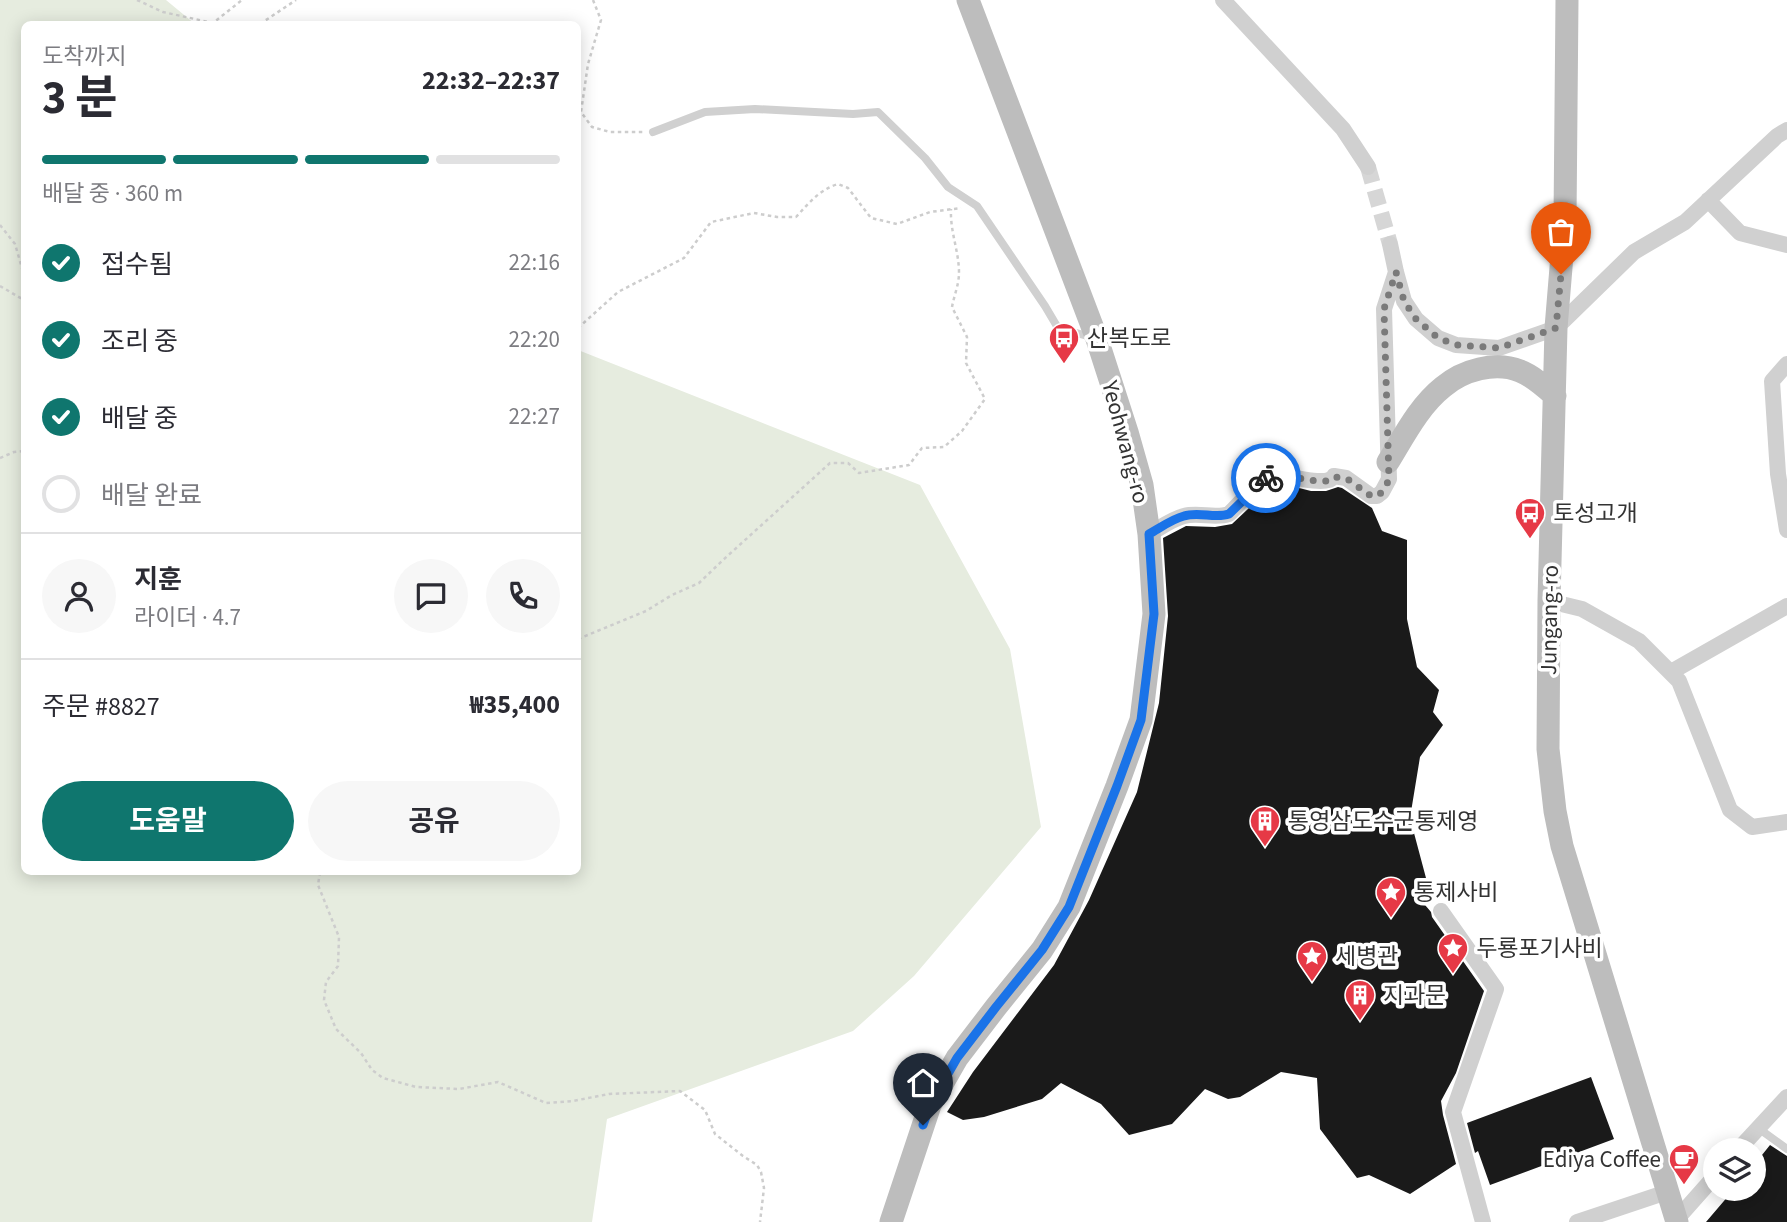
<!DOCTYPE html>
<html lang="ko">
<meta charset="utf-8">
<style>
:root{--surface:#fff;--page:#f7f7f7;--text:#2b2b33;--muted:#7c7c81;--line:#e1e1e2;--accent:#0f766e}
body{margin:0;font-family:"Source Sans 3","Noto Sans KR",sans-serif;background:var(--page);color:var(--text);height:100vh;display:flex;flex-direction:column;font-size:26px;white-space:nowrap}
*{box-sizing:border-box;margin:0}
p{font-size:23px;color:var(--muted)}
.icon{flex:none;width:38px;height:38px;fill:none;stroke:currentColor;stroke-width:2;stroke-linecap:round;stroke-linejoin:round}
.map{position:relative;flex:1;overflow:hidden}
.side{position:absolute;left:21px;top:21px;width:560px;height:854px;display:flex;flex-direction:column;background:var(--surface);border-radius:10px;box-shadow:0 4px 18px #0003}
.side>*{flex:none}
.buttons{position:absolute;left:1703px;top:1138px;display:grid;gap:14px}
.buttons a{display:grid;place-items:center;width:63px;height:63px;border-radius:50%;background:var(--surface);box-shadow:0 4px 18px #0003;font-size:35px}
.pin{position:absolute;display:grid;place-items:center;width:60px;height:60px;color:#fff;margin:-72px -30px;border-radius:50% 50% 50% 0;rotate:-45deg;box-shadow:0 0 7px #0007}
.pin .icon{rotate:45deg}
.courier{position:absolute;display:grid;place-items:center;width:70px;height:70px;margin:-35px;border:5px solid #1a73e8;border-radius:50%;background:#fff;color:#222;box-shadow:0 2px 9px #0007}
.summary em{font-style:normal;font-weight:700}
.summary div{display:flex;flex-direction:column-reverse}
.summary{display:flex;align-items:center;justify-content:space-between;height:119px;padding:0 21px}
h1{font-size:46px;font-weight:700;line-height:52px}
.bar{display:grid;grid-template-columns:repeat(4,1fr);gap:10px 7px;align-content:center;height:84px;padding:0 21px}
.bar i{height:9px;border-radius:5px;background:var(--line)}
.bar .on{background:var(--accent)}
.bar p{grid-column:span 4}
.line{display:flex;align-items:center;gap:18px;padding:0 21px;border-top:2px solid var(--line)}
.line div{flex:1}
.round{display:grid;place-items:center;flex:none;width:74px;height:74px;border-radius:37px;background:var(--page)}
ol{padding:0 21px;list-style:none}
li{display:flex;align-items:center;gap:21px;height:77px}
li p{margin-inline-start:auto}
li .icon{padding:7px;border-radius:50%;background:var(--accent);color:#fff;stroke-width:4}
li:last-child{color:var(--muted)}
li i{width:38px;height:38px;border:4px solid var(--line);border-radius:50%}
.cta{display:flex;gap:14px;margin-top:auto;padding:14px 21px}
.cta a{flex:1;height:80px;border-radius:42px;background:var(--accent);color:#fff;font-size:28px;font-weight:700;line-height:80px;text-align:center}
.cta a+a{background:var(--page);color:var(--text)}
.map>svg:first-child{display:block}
</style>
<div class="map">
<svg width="1787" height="1222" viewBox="0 0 1787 1222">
<rect width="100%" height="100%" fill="#fff"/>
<path fill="#e6ecdf" d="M0,0H166L195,24H24V872H578V350L920,485L1010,649L1041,827L914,976L853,1031L607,1119L592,1222H0Z"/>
<path fill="#1a1a1a" d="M1279,483L1311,491H1326L1338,487L1342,488L1372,508L1382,531L1407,540V619L1417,667L1439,690L1433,712L1443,725L1420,757L1410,818L1426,878L1414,892L1431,912L1432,917L1484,991L1456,1073L1441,1101L1443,1115L1456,1164L1410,1194L1369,1175L1357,1178L1320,1129L1317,1078L1281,1072L1240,1097L1228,1099L1205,1089L1172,1124L1129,1135L1101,1104L1061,1083L1042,1099L984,1117L963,1120L947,1112L973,1072L1054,965L1089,900L1137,792L1159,703L1168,616L1163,538L1186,526L1215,527L1232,524L1266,492Z
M1591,1077L1614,1139L1490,1185L1478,1151L1475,1153L1467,1123Z
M1770,1145L1787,1156V1222H1706L1735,1188H1754V1165Z"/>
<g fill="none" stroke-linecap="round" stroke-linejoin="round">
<path stroke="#d6d6d6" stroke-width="16" stroke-dasharray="16 8" stroke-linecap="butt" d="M1368,167L1390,244"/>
<path stroke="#cdcdcd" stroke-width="2.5" stroke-dasharray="3.5 3.5" stroke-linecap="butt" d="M137,0L163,12L213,23L242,0
M593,0L601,20L588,64L581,112L592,127L610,132H643
M260,24L296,0
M0,225L15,244L24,275
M0,286L24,300
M578,328L618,292L684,258L711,222L754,213L777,217H796C809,203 819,190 838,184L848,188L871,218L897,224L930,212L961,208
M0,458L14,452L24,451
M578,639L646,611L672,595L699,583L723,560L830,463H848L859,473L909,465L922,448L944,447L962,431L985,399L966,363L967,337L952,307C954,296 959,284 959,273C959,251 950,232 951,209
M320,872L318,885L339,937L338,966L326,982L324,1000L336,1029L361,1053L372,1070L383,1078L416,1087L459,1089L498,1082L546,1103L573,1101L609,1094L680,1091L705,1110L715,1134L743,1156L757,1165L761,1172L764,1188L760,1222"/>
<path stroke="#d0d0d0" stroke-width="8" d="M653,132L705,112L755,109L853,114L878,112L925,158L948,187L977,206L1045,306L1058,328L1091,337
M1758,1128L1787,1149"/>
<path stroke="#d0d0d0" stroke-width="16" d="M1223,0L1343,129L1368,167
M1708,200L1740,233L1787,245
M1390,244L1396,272L1404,301L1416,319L1438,338L1456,345L1499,348L1556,328L1634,252L1685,222L1777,136L1787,130
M1787,364L1772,381L1778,474L1787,530
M1149,534C1160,528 1172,519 1184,516C1199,512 1215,519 1229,514C1243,501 1261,476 1280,472C1287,478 1320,483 1329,480C1331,479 1333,478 1334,476L1346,478L1371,496H1377L1382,492L1389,479L1384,309L1396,272
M1549,601L1582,609L1639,641L1679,681L1730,810L1752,827L1787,822
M1671,672L1787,606
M1441,911L1496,989L1453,1112L1483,1222
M1738,1150L1787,1097
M1676,1220L1715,1176
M1577,1222L1667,1192"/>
<path stroke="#bdbdbd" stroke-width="23" d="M1567,0L1565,219L1556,328L1549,601L1548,749L1555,811L1562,846L1677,1222
M1388,462C1404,436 1419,406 1443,387C1463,370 1495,361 1520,371C1533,376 1545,387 1555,396
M891,1222L930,1105L957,1058L996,1007L1042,950L1069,907L1117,786L1141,720L1154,614L1149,534L1142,485L1127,432L1097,339L968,0"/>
</g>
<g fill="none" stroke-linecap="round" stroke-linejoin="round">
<path stroke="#7a7a7a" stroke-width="7" stroke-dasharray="0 12.6" d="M1266,478L1272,474L1280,472L1285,476L1317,481H1329L1334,477L1346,478L1371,496H1377L1382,492L1389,480L1384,309L1396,272L1404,301L1416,319L1438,338L1457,345L1499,348L1556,328L1561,274"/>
<path stroke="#1a73e8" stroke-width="9" d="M923,1125L930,1105L957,1058L996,1007L1042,950L1069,907L1117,786L1141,720L1154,614L1149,534C1160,528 1172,519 1184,516C1199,511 1215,519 1229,514L1266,478"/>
</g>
<defs>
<g id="bus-pin" transform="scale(1.575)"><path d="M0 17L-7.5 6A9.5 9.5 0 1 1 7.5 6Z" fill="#e63946" stroke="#fff"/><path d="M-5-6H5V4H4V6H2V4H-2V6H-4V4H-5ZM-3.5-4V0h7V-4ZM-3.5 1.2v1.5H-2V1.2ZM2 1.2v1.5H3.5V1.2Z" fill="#fff"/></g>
<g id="building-pin" transform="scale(1.575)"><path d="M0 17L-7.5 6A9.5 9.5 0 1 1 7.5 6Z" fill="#e63946" stroke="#fff"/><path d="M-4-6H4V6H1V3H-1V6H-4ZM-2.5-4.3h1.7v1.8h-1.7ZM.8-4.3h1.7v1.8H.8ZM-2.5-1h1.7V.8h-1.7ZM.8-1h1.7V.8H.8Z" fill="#fff"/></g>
<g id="sight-pin" transform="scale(1.575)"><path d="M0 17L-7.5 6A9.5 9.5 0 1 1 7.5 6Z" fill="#e63946" stroke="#fff"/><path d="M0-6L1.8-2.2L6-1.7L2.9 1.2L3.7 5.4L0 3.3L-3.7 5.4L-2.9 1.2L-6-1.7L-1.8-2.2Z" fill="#fff"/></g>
<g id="cafe-pin" transform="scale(1.575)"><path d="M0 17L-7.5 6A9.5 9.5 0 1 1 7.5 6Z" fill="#e63946" stroke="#fff"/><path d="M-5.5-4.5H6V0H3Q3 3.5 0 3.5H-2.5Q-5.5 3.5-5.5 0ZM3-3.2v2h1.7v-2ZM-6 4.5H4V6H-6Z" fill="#fff"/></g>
</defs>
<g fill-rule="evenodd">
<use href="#bus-pin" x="1064" y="338"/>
<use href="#bus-pin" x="1530" y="513"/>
<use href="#building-pin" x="1265" y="821"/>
<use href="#sight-pin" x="1391" y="892"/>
<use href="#sight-pin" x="1453" y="948"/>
<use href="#sight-pin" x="1312" y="956"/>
<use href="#building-pin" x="1360" y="995"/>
<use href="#cafe-pin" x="1684" y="1159"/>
</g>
<g text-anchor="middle" stroke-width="7" stroke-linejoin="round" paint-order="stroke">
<g font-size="23" fill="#333" stroke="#fff" text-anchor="start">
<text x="1087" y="346">산복도로</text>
<text x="1553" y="521">토성고개</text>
<text x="1288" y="829">통영삼도수군통제영</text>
<text x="1414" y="900">통제사비</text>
<text x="1476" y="956">두룡포기사비</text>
<text x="1335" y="964">세병관</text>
<text x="1383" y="1003">지과문</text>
<text x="1661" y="1167" text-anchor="end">Ediya Coffee</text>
</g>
<g font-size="23" fill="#333" stroke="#fff">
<text transform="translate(1126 442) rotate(75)" y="8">Yeohwang-ro</text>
<text transform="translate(1549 620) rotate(-89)" y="8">Jungang-ro</text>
</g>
</g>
</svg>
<div class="buttons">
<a><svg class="icon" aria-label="layers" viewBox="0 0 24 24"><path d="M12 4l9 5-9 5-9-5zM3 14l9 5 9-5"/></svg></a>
</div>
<div class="pin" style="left:1561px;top:274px;background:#ea580c"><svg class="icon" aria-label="bag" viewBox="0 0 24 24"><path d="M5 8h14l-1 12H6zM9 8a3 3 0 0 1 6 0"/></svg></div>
<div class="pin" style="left:923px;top:1125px;background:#1f2937"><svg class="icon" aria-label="home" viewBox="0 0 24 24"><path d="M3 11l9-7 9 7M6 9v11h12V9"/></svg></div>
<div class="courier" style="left:1266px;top:478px"><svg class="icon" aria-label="bike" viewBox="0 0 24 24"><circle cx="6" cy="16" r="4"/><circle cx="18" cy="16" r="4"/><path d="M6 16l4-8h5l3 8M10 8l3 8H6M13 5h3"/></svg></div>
<section class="side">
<div class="summary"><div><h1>3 분</h1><p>도착까지</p></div><em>22:32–22:37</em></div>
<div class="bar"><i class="on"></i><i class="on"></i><i class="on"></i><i></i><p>배달 중 · 360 m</p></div>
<ol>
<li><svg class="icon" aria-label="check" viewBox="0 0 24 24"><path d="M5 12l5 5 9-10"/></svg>접수됨<p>22:16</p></li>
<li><svg class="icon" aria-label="check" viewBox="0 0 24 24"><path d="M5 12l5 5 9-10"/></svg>조리 중<p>22:20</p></li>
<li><svg class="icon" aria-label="check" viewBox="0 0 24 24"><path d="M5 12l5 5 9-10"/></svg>배달 중<p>22:27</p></li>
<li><i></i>배달 완료</li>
</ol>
<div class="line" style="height:126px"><a class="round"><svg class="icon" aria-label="person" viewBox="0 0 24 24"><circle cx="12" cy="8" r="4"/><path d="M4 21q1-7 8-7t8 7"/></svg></a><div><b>지훈</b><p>라이더 · 4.7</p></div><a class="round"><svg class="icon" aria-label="chat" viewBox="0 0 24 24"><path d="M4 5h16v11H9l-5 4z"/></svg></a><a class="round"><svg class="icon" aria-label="phone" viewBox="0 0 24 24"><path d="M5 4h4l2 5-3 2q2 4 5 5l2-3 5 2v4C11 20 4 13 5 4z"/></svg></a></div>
<div class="line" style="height:91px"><div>주문 #8827</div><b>₩35,400</b></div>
<div class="cta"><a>도움말</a><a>공유</a></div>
</section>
</div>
